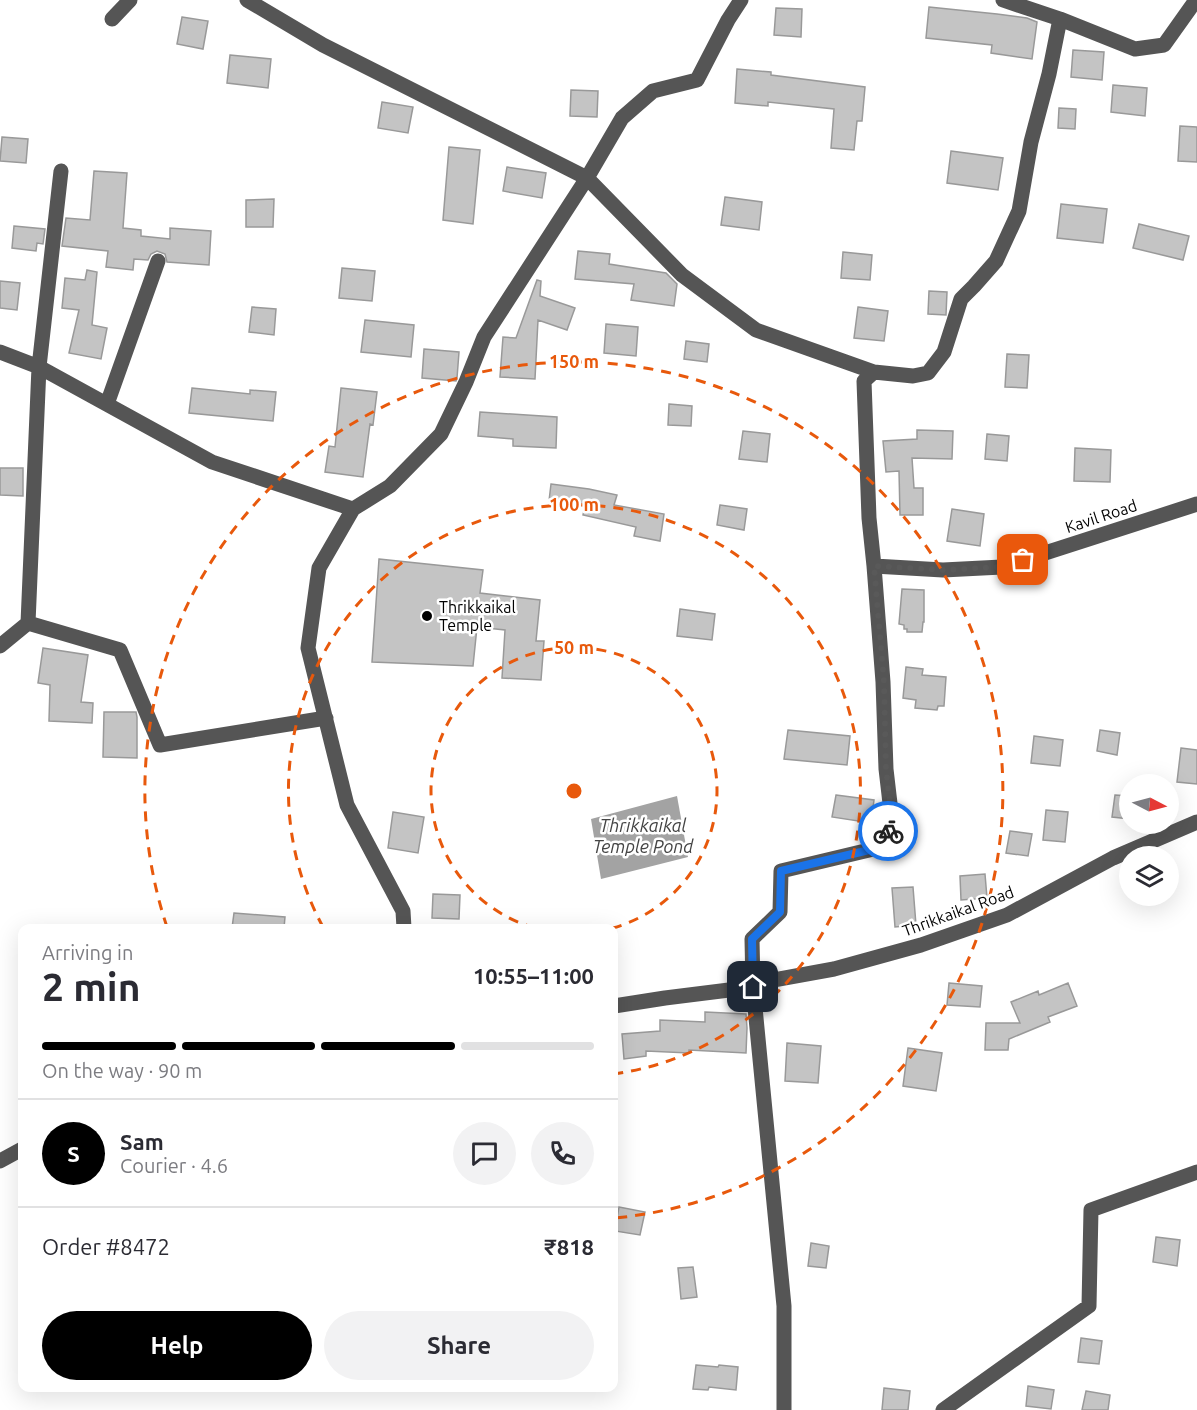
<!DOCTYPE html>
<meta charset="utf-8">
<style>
:root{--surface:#fff;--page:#f2f2f3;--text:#2b2b33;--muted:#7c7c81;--line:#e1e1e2;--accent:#000}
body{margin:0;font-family:Ubuntu,sans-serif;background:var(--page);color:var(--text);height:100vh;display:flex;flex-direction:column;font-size:22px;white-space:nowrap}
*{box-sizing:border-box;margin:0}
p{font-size:20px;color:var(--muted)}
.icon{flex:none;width:33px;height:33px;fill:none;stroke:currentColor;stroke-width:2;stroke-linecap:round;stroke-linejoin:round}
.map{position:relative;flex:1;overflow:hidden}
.panel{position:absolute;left:18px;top:924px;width:600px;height:468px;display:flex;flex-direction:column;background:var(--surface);border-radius:12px;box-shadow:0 6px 24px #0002}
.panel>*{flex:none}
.needle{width:39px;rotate:96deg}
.tools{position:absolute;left:1119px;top:774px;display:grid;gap:12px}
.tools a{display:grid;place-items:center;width:60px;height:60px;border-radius:50%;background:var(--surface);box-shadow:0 6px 24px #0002;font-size:30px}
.pin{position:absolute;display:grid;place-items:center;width:51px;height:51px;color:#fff;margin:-26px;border-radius:12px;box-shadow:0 3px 9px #0006}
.courier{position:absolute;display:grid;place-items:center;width:60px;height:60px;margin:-30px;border:4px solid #1a73e8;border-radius:50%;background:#fff;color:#222;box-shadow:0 2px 8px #0007}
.headline em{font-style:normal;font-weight:700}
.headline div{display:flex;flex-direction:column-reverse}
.headline{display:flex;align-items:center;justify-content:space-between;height:102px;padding:0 24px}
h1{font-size:39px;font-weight:700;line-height:45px}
.bar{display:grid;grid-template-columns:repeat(4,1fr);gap:9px 6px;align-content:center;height:72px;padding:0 24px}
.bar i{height:8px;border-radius:4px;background:var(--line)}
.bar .on{background:var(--accent)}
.bar p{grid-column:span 4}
.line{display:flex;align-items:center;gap:15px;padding:0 24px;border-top:2px solid var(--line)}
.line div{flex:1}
.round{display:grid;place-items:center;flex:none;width:63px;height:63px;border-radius:32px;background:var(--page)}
.action{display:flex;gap:12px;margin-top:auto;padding:12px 24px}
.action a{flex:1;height:69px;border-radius:36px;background:var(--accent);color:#fff;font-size:24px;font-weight:700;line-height:69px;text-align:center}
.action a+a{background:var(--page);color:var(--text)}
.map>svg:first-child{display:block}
</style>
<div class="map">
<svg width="1197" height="1410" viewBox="0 0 1197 1410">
<rect width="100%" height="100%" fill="#fff"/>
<path fill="#a3a3a3" d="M677,796L688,857L601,879L591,819Z"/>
<path fill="#c4c4c4" stroke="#999" stroke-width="1.5" d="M929,7L997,14L1027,18L1037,22L1032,59L991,53L992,45L926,38Z
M776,8L802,9L801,37L774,35Z
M182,17L208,21L203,49L177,44Z
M1073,50L1104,52L1102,80L1071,77Z
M230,55L271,59L268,88L227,83Z
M737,69L771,72V75L865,87L862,121H857L854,150L831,148L834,109L768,102V106L735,103Z
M1113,85L1147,88L1145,116L1111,112Z
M571,90L598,91L597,117L570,116Z
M382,102L413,107L408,133L378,128Z
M1059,108L1076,109L1075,129L1058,128Z
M1180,126L1197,127V162L1178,161Z
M2,137L28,139L26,163L0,161Z
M449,147L480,150L473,224L443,220Z
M951,151L1003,158L998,190L947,183Z
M507,167L546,173L542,198L503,191Z
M94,171L127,173L123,228L141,230V236L170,239V228L211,231L209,265L167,262L165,254L157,251L151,254L148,260L134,259L133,270L106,267L108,251L62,246L66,218L90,220Z
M725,197L762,202L759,230L721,225Z
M274,199L273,227H246V200Z
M1061,204L1107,209L1103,243L1057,238Z
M1139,224L1189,236L1183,260L1133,248Z
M14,226L45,229L43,244L37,243L36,251L12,248Z
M578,251L610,254L609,264L666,273L677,284L674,306L631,300L634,284L575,279Z
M843,252L872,255L870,280L841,278Z
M342,268L375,271L372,301L339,298Z
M87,270L97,272L92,325L107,328L101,359L69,353L79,310L62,308L65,278L85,280Z
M537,280L541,281L540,296L575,308L567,330L538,320L535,379L500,377L503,337L516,338Z
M0,281L20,283L17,310L0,308Z
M929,291L947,292L946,315L928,314Z
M252,307L276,309L274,335L249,332Z
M858,307L888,311L884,341L854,338Z
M365,320L414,325L411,357L361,352Z
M606,324L638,327L636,356L604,353Z
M686,341L709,344L707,362L684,359Z
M424,349L459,352L457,378L456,381L422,378Z
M1007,354L1029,355L1027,388L1005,387Z
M192,388L250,394V390L276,392L273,421L189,413Z
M341,388L377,392L373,425L370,424L363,477L325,472L329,446L335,447Z
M669,404L692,406L691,426L668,425Z
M480,412L557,417L556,448L513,446V439L478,436Z
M917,430L953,431L952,459L912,458L914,488H923V515H900L899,471L886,472L883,441L917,439Z
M743,431L770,434L767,462L739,459Z
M987,434L1009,436L1007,461L985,459Z
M1075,448L1111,450L1110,482L1074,481Z
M0,468H23V496L0,495Z
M551,484L589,489L617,495L614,505L664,514L660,541L634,536L636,527L583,515L585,506L549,501Z
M720,505L747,509L744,530L717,525Z
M952,509L984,514L980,546L947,541Z
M379,559L483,570L480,593L540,600L536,641H544L541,680L502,678L505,630L477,627L473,666L372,662Z
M902,589L924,590V622H923L922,632H907V629H904V625L899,624Z
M680,609L715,614L712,640L677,636Z
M43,648L88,655L81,702L93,703L92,723L49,721L50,685L38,683Z
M906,667L923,669L922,675L946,677L944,706H938L937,710L915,708L916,700L903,698Z
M104,712H136L137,717V758L103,757Z
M788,730L850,736L847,765L784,759Z
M1100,730L1120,733L1117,755L1097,751Z
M1034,736L1063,740L1060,766L1031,763Z
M1181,748L1197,750V784L1177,782Z
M836,795L874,800L871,823L832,817Z
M1115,795L1130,796V819L1112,817Z
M1046,810L1068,812L1065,842L1043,840Z
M393,812L424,817L418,853L388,848Z
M1010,831L1032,834L1028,856L1006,853Z
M985,874L987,898L961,900L960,876Z
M913,887L916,925L895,927L892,888Z
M433,894L460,895L459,919L432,918Z
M234,913L285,917L284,928H232Z
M949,983L982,986L980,1007L947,1005Z
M1068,983L1077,1006L1048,1017L1050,1022L1009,1039L1008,1050H985L986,1023H1020L1011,1002L1038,991L1039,995Z
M705,1012L746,1014L747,1028L746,1053L689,1050V1053L646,1051V1056L624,1059L622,1034L660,1031V1020L705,1022Z
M787,1043L821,1046L818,1083L785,1081Z
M908,1048L942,1053L936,1091L903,1086Z
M619,1207L645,1212L640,1235L615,1231Z
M1156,1237L1180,1240L1177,1266L1153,1262Z
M811,1243L829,1246L826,1268L808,1266Z
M693,1267L697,1297L681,1299L678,1268Z
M1081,1338L1102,1341L1099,1364L1078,1362Z
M696,1365L718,1367L719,1365L738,1367L736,1390L709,1387L708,1390L693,1389Z
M1028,1386L1054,1390L1051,1409L1026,1406Z
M884,1388L910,1391L908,1410H882Z
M1086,1391L1110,1395L1108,1410H1082Z"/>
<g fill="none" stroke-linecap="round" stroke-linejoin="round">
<path stroke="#555" stroke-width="15" d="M247,0L323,45L587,178L682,275L756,330L874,372L913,376L928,373L944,352L961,299L974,286L996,261L1019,211L1031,142L1049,74L1060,19L1135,49L1164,45L1196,0
M1003,0L1060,19
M112,19L130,0
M61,171L39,367L212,462L353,509L390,486L441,434L466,382L484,337L587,178L622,118L653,91L697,80L728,20L741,0
M0,352L39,367L28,623L120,650L160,745L326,718
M107,404L158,261
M353,509L319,568L308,648L347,805L403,911L404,928
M874,566L943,570L1002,567L1197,504
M0,646L28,623
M614,1006L665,998L753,987L757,983L834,969L921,945L1007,915L1113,858L1197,822
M0,1161L22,1149
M784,1410V1306L753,987L752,939L780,912L781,871L886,846L891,812L886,769L883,682L874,566L869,518L864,381L874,372
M943,1410L1089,1306L1091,1210L1197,1172"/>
</g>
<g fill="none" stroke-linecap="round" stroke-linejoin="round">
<path stroke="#595959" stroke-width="6" stroke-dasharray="0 10.8" d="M888,831L891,812L886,769L884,682L874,566L943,570L1002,567L1023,560"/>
<path stroke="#1a73e8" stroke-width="8" d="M753,987L752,939L780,912L781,871L886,846L888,831"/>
</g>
<g fill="none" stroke="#e8590c" stroke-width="3" stroke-dasharray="10 8">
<path d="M535 928A143 143 0 1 1 613 928"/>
<path d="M323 927A286 286 0 1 1 614 1074"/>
<path d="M167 927A429 429 0 1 1 615 1218"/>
</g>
<circle fill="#000" stroke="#fff" stroke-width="2" cx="427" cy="616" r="6"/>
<g text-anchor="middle" stroke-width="5" stroke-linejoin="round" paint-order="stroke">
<g font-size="16" fill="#000" stroke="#fff">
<text transform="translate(1101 516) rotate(-18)" y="6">Kavil Road</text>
<text transform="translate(958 911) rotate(-20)" y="6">Thrikkaikal Road</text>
</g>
<g font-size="16" fill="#000" stroke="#fff" text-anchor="start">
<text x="439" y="613">Thrikkaikal<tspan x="439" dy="18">Temple</tspan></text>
</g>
<g font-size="18" font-style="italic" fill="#444" stroke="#fff">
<text x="643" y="832">Thrikkaikal<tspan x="643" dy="21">Temple Pond</tspan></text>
</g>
</g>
<circle cx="574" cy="791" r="9" fill="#e8590c" stroke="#fff" stroke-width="3"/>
<g font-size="18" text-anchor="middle" font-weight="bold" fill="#e8590c" stroke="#fff" stroke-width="5" stroke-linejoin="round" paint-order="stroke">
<text x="574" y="368">150 m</text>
<text x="574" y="511">100 m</text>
<text x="574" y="654">50 m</text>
</g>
</svg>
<div class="tools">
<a><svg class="needle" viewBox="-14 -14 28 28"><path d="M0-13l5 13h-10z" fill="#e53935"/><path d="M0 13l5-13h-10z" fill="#7c7c81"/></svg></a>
<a><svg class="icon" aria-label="layers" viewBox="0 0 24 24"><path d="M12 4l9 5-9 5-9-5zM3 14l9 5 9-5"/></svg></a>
</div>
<div class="pin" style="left:1023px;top:560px;background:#ea580c"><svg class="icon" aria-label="bag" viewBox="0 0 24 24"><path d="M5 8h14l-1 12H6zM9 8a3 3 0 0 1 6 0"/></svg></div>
<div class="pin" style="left:753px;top:987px;background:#1f2937"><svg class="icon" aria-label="home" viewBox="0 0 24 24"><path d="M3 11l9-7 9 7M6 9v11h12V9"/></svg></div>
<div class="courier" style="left:888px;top:831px"><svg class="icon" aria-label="bike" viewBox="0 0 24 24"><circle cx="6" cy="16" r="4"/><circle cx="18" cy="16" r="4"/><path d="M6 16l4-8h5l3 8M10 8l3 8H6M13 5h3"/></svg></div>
<section class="panel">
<div class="headline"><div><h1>2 min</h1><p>Arriving in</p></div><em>10:55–11:00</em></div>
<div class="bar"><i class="on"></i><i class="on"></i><i class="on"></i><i></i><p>On the way · 90 m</p></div>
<div class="line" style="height:108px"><b class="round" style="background:var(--accent);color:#fff">S</b><div><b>Sam</b><p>Courier · 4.6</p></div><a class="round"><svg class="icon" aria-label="chat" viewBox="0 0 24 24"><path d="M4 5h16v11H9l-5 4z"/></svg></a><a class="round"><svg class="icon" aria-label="phone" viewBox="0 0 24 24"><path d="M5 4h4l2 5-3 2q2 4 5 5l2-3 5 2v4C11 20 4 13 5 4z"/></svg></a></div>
<div class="line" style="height:78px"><div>Order #8472</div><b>₹818</b></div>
<div class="action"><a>Help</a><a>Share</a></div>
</section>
</div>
